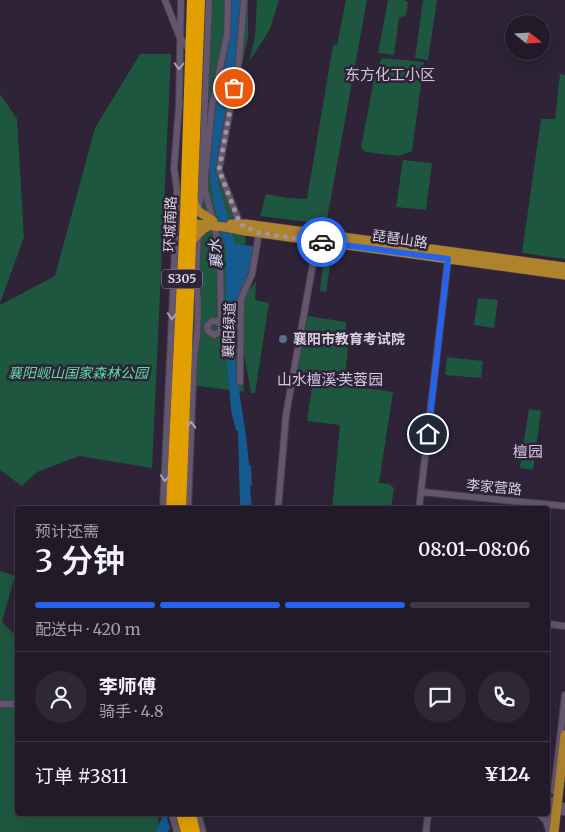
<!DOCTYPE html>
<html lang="zh">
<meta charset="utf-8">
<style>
:root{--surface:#221a29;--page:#2e2735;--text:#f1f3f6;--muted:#a2a1a8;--line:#3f3846;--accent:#2563eb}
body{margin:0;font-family:Merriweather,"Noto Sans SC",serif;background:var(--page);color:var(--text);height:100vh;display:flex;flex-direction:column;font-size:19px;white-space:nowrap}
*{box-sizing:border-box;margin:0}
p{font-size:16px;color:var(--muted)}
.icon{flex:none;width:28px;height:28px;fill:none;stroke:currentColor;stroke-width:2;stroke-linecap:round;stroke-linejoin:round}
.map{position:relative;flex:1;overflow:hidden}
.drawer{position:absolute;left:15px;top:506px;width:535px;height:310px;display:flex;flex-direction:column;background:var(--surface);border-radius:5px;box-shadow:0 5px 20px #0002,0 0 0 1px var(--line)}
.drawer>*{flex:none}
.needle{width:32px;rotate:108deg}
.tools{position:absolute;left:505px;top:15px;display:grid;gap:10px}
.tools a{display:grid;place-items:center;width:45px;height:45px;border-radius:50%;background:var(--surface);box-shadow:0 5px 20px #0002,0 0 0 1px var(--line);font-size:25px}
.pin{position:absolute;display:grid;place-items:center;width:42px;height:42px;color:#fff;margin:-21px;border:2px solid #fff;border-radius:50%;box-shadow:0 1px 5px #0007}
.courier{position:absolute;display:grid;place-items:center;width:50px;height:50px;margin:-25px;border:4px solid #2563eb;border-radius:50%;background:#fff;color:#222;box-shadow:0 1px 6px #0007}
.head em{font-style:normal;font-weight:600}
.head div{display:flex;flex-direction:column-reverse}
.head{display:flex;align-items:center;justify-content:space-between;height:85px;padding:0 20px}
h1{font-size:32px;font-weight:600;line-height:38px}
.bar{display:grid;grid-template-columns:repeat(4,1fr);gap:8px 5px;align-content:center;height:60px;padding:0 20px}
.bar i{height:6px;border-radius:4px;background:var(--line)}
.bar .active{background:var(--accent)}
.bar p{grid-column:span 4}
.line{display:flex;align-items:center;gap:12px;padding:0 20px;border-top:1px solid var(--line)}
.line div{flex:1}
.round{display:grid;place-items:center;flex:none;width:52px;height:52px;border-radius:26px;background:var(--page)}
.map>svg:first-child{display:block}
</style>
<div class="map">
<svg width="565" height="832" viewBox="0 0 565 832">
<rect width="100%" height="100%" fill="#2e2337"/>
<path fill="#1e5740" d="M200,0H248V37L219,170L246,240L238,299L244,392L185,384Z
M257,0H279L270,29L249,62L255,37Z
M346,0H367L326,224L260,216L266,194L287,198L307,199L333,45H337Z
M388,0H404L408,2L406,15L399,18L394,55L378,53Z
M423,0H437L428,60L415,58Z
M140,54H171L152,468L79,456L37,472L22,486L0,470V305L55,276L95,128Z
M382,58L424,62L412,151L399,156L366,152L361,148L375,74Z
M560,74L565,75V259L522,253L541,119H555Z
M0,94L17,119L24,237L0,303Z
M403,160L432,163L426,210L396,207Z
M323,264L330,265L326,292L320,291Z
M256,281L255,300L269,303L255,393H251L244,354L243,298Z
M478,298L498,300L494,328L474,325Z
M308,316L346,322V331H350L345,376L296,372Z
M447,357L483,361L481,378L445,375Z
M313,381L393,392L379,483L389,484L394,488L391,509H332L340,425L307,421Z
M529,409L541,411L533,470L520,468Z
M0,571L15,576L2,622L17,637L18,814H158L160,832H0Z"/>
<path fill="#165b90" d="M231,0H241L237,59L222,134L218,169V184L235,244L253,246L249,273L239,297L235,328V363L246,436L249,465L251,466L252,484L250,487L252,509H243L244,505H240L238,431L236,430L231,410L226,351V250L214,203L209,166L210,136L230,31Z
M166,814L170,828L168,832H156L163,815Z"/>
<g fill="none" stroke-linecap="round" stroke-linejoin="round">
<g stroke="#493f50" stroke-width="8">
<path id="minor" d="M165,0L180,38L189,49
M198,211L201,193L209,0
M243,225L240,224L219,170L239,60L244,0
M220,324L216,321H212L207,326L208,331L214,335L218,333L221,329L220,249L205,190V176L212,106L227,35L228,0
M240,382L241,299L252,274L259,233L257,232
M421,492L565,506
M163,509L174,272L177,190L174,168L179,106L181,0
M188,509L194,356L197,336L198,305L196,280L198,234
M278,509L286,415L317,241
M419,509L448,259
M548,624L565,626
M0,704H18
M554,791L565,695
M548,804L565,806
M548,810L565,812
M172,814L177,832
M198,814L203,832
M539,814L546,821L548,828
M426,832L428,814
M549,832L553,800"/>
</g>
<g stroke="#493f50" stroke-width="10">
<path id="major" d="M193,202L198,211L213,221
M186,223L225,227L245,231L565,275
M231,224H246L565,267
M192,240L203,229L211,225
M554,832L565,735"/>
</g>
<g stroke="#493f50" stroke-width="11">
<path id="highway" d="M171,509L185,217L192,0
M181,509L200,0
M181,814L186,832
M191,814L195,832"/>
</g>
<use href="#minor" stroke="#63566d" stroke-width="6"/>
<use href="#major" stroke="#af822c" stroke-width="9"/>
<use href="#highway" stroke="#e29f00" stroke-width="10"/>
</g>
<defs><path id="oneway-chevron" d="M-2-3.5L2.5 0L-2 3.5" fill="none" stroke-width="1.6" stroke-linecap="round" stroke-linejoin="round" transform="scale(1.25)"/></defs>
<g stroke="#aaa0b1">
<use href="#oneway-chevron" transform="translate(179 66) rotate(91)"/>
<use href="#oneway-chevron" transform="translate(172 316) rotate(93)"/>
<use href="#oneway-chevron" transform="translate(191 425) rotate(-88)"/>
<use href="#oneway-chevron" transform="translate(165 478) rotate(94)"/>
</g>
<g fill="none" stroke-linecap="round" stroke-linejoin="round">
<path stroke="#9d95a4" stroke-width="5" stroke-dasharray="0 9" d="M234,88L219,170L240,224L259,233L322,242"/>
<path stroke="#2563eb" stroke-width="6" d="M322,242L448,259L428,434"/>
</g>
<circle fill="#5c6f8a" stroke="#2e2337" stroke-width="2" cx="283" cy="339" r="5"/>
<g text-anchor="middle" stroke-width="5" stroke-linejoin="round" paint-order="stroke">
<rect fill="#2e2337" stroke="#a69ead" stroke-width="1" x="162" y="269.5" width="40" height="19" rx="4"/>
<g font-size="12" font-weight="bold" fill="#d9d2df">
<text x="182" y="283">S305</text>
</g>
<g font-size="14" fill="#d9d2df" stroke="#2e2337">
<text transform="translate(170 224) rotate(-88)" y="5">环城南路</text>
<text transform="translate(400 239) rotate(8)" y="5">琵琶山路</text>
<text transform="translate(229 330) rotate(-88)" y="5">襄阳绿道</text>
<text transform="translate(494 487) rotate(5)" y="5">李家营路</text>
</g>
<g font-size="14" font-weight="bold" fill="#d9d2df" stroke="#2e2337" text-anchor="start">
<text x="293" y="344">襄阳市教育考试院</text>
</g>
<g font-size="14" font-style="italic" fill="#5adca8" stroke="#2e2337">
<text x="78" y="378">襄阳岘山国家森林公园</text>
</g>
<g font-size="15" fill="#d4c6e0" stroke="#2e2337">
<text x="390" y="80">东方化工小区</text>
<text x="330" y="385">山水檀溪·芙蓉园</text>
<text x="528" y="457">檀园</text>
</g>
<g font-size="15" font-style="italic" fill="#d0e0f0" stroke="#2e2337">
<text transform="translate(216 254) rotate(-95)" y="5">襄水</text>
</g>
</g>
</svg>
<div class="tools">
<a><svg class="needle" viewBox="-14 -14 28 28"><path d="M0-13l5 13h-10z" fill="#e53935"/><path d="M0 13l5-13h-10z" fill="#a2a1a8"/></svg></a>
</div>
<div class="pin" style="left:234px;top:88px;background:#ea580c"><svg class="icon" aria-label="bag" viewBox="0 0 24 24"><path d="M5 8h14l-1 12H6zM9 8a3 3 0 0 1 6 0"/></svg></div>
<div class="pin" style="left:428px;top:434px;background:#1f2937"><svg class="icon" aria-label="home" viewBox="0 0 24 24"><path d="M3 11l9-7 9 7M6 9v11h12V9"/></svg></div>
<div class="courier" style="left:322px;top:242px"><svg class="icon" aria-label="car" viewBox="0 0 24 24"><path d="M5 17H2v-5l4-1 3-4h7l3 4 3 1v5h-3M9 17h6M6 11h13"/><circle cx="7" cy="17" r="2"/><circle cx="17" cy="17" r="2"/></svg></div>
<section class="drawer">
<div class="head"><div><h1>3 分钟</h1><p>预计还需</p></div><em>08:01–08:06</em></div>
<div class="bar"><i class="active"></i><i class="active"></i><i class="active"></i><i></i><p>配送中 · 420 m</p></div>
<div class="line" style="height:90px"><a class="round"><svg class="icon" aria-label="person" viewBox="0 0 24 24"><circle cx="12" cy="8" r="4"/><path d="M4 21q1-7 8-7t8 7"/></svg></a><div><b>李师傅</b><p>骑手 · 4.8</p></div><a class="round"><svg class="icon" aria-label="chat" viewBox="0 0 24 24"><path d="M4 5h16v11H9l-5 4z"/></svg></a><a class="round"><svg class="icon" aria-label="phone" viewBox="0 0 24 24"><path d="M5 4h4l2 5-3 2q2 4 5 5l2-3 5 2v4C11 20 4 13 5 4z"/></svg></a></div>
<div class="line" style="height:65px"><div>订单 #3811</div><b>¥124</b></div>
</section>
</div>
